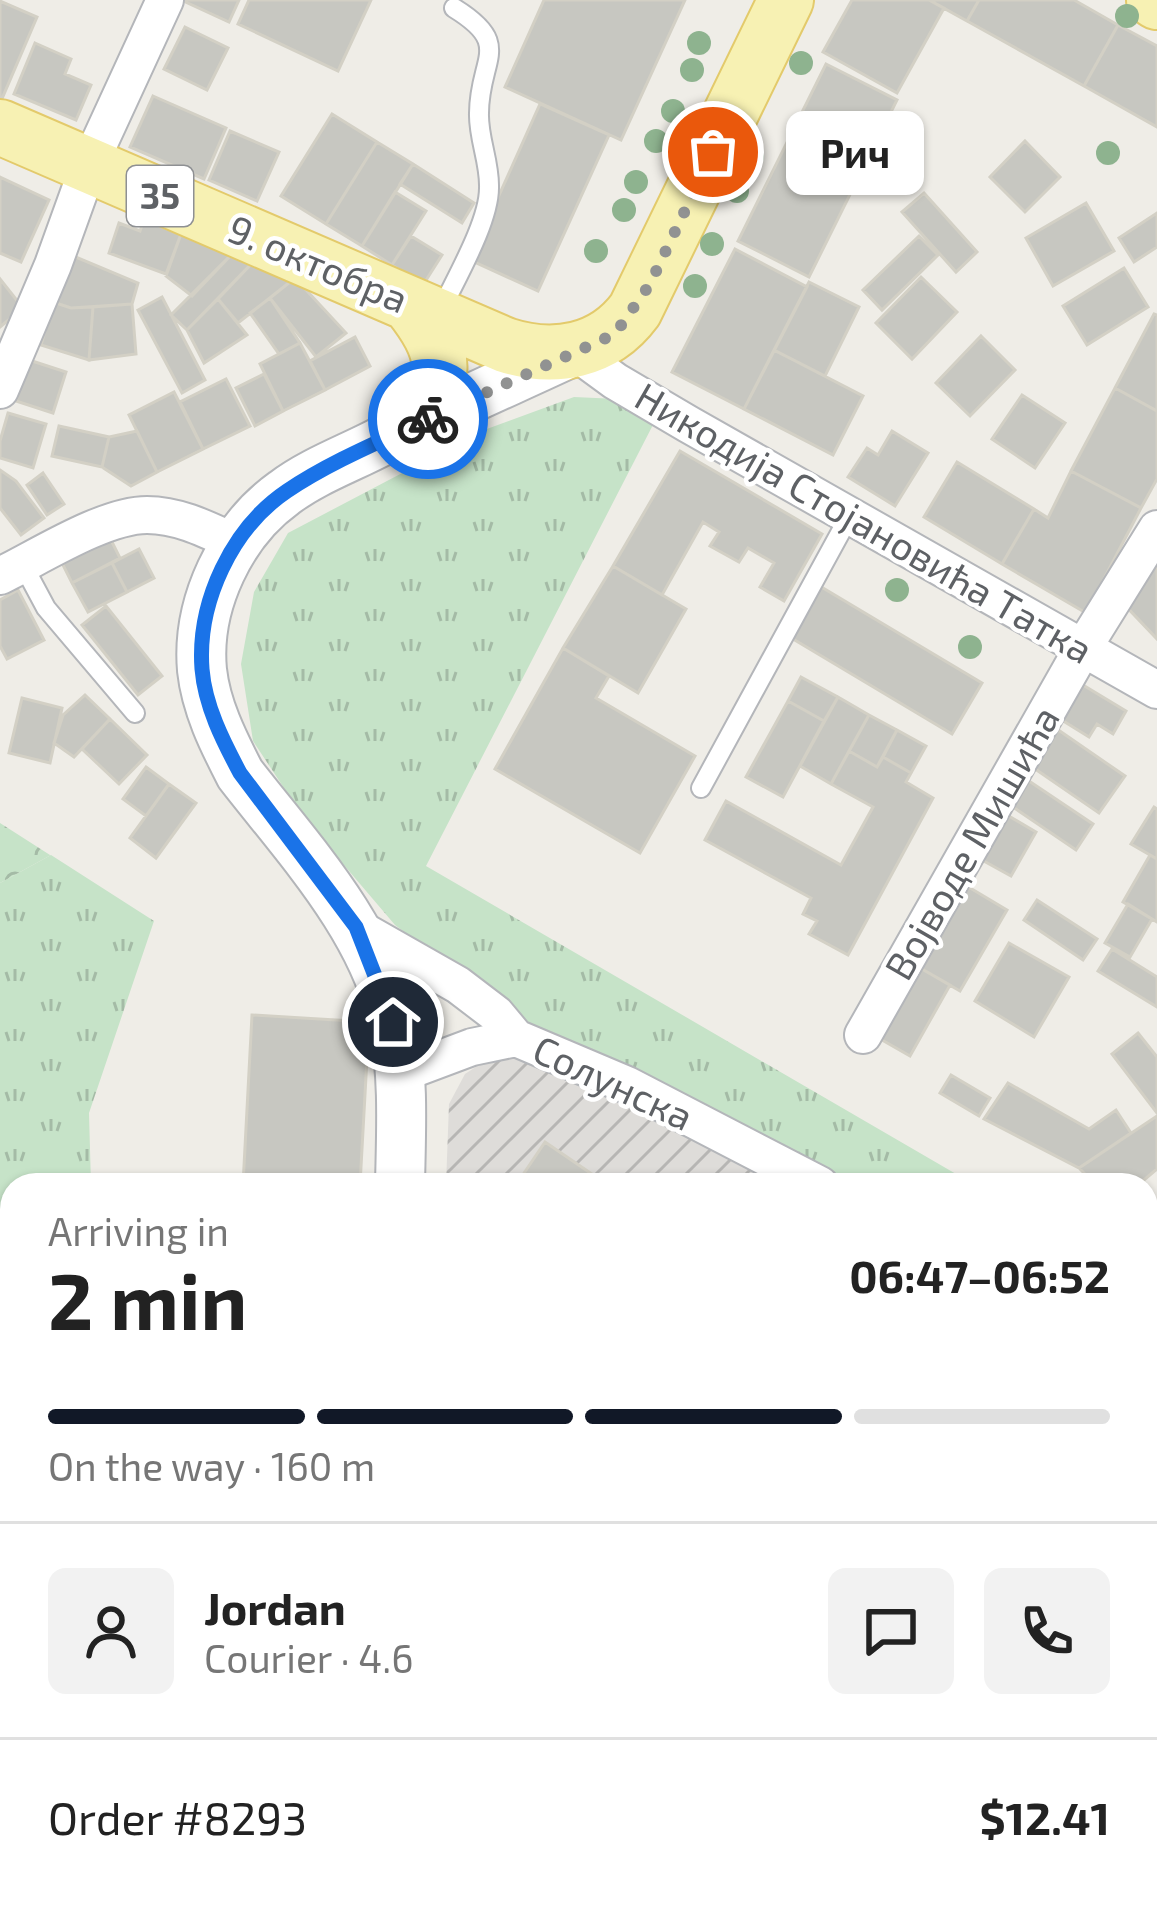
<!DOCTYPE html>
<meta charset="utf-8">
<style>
:root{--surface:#fff;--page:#f2f2f2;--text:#222;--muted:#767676;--line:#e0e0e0;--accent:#111827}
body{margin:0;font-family:"Exo 2",sans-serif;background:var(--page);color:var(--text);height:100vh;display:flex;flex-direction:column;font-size:45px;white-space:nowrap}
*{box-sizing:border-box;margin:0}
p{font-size:39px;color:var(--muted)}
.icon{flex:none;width:66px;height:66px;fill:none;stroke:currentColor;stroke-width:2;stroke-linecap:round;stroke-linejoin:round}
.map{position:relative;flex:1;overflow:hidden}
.details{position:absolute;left:0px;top:1173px;width:1158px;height:744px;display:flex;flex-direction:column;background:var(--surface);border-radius:36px 36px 0 0;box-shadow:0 3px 9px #0004}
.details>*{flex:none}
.pin{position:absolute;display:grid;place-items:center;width:102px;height:102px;color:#fff;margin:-51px;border:6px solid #fff;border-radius:50%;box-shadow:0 3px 12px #0007}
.courier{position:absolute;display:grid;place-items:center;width:120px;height:120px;margin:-60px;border:9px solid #1a73e8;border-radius:50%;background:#fff;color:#222;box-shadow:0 3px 15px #0007}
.bubble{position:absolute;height:84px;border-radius:18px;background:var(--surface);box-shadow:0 3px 9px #0004;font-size:39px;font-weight:700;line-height:84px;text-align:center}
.summary em{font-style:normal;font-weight:700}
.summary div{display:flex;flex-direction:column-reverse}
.summary{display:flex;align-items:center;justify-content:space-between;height:204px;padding:0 48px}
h1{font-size:78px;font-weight:700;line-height:90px}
.bar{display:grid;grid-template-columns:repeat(4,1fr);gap:18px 12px;align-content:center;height:144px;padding:0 48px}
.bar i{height:15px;border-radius:9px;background:var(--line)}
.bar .on{background:var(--accent)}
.bar p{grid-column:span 4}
.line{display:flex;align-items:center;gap:30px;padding:0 48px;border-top:3px solid var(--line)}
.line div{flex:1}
.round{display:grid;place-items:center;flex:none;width:126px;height:126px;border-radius:18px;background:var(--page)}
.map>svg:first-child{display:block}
</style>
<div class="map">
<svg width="1157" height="1917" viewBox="0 0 1157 1917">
<defs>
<pattern id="industrial-furrows" width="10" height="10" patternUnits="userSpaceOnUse" patternTransform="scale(3)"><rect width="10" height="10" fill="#dedcd9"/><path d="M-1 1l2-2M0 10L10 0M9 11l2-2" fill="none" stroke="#b7b6b4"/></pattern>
<pattern id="grass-tufts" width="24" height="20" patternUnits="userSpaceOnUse" patternTransform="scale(3)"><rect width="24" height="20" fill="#c6e3c8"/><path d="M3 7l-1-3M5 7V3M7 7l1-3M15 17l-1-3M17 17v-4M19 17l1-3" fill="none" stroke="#a4bba6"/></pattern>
<pattern id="forest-crowns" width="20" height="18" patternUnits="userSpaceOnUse" patternTransform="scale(3)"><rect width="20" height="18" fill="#c6e3c8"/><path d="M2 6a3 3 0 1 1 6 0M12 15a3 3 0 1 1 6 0" fill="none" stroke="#a4bba6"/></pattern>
<pattern id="water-waves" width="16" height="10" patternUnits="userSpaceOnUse" patternTransform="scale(3)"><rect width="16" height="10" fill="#afd2f6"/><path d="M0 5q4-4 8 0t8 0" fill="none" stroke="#92aecb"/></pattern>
</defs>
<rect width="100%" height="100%" fill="#efede7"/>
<path fill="url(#industrial-furrows)" d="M497,1053L539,1060L774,1176L768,1185H446L449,1104L465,1074Z"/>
<path fill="url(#grass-tufts)" d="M574,397L618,399L656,419L426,866L975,1185H768L788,1157L522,1021L395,925L303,817L253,741L241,664L254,592L288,533L484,430Z
M51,855L154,921L89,1113L91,1185H12V1560L0,1555V883Z
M1146,1282L1157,1288V1612L1146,1632Z"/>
<path fill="url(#forest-crowns)" d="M0,823L50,855H51L0,883Z"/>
<path fill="url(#water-waves)" d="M0,1555L12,1560V1672L0,1667Z
M1146,1813L1157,1820V1917H1104L1078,1905H1146Z"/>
<path fill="#c7c7c1" stroke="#d3d0c5" stroke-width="3" d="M181,0H239L229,22Z
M249,0H371L338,71L238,24Z
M544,0H685L621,140L505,87Z
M852,0H929L944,8L897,93L823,52Z
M929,0H979L967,21Z
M979,0H1074L1118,25L1084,86L967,21Z
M0,1L37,17L1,101L0,100Z
M1118,25L1157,46V127L1084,86Z
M185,27L228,48L207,90L164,69Z
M35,43L71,59L65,74L91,85L76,120L14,94Z
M826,64L897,100L809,277L738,241Z
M153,96L226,128L204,179L130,147Z
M540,104L609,135L538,291L470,260Z
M332,114L377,142L326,224L281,196Z
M230,131L279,152L257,201L209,180Z
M1025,141L1060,177L1025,212L990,177Z
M377,142L413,164L362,246L326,224Z
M413,164L474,203L462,223L400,184Z
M0,177L49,200L21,262L0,253Z
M395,192L426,211L392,265L362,246Z
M924,193L977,252L956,272L902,212Z
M1086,203L1114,251L1053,286L1026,238Z
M1157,213V247L1134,262L1119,238Z
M144,220L181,234L166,274L109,253L119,223L140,231Z
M181,234L234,252L192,296L166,276Z
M411,236L442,255L423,285L392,265Z
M919,236L938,255L882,310L863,290Z
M735,249L807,287L744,409L672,372Z
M234,252L255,260L187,330L171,315Z
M71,255L138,283L132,304L71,308L53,302Z
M255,260L295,278L238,323L218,299Z
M1124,268L1148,307L1087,345L1063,306Z
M921,277L957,312L912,359L876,323Z
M295,278L346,333L316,357L270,298Z
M0,279L23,308L0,327Z
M809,282L859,307L825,376L774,350Z
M162,297L205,380L182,393L138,310Z
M270,298L300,343L279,354L250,313Z
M218,299L247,335L204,363L187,330Z
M53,302L71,308L93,307L89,360L41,345Z
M132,304L136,354L89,360L93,307Z
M1154,314L1157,315V411L1115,388Z
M981,336L1015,370L970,416L936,383Z
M355,337L370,366L325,390L310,361Z
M300,343L325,390L283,411L260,364Z
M774,350L863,396L833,455L744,409Z
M29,360L66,372L53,413L16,401Z
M264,374L283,411L255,426L236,388Z
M226,379L250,426L203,449L180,402Z
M1115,388L1157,411V479L1141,508L1071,471Z
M174,392L203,449L157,472L129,415Z
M1022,395L1065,423L1035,468L992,439Z
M8,413L46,424L33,468L0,458V441Z
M59,426L109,437L102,467L52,456Z
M137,431L157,472L131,486L102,467L109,437Z
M892,431L928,453L895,506L848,477L867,448L878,455Z
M680,451L822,534L784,601L760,587L774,563L748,548L739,562L710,546L719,532L703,522L662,595L613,566Z
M957,462L1034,509L1002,564L924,517Z
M0,470L16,481L44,518L21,535L0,508Z
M1071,471L1141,508L1086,613L1002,564L1034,509L1048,518Z
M43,473L64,504L47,515L27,485Z
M110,538L120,558L72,583L62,563Z
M139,549L154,578L127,592L112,563Z
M112,563L127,592L88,612L72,583Z
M1157,563V639L1119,599Z
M613,566L686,609L638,693L563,648Z
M818,585L982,683L952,734L788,636Z
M18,590L44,640L7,659L0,646V600Z
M106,606L162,676L138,695L82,625Z
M563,648L609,676L596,698L695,756L640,853L495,769Z
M801,677L838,697L824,721L788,701Z
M1073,679L1126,711L1113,734L1097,724L1089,737L1052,714Z
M85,695L110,719L74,757L54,743L63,715Z
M838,697L869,715L831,784L800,766Z
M22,698L62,708L50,763L9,753Z
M788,701L824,721L783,797L746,777Z
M869,715L897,730L877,767L849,751Z
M110,719L147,755L119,784L82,749Z
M1054,727L1125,776L1099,813L1028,764Z
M897,730L926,746L911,773L883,757Z
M849,751L877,767L883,757L911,773L906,782L933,798L848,955L809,934L817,921L803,914L811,898L705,840L726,801L841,865L873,807L831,784Z
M146,767L169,784L146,816L123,799Z
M1020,775L1093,824L1076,850L1004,801Z
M169,784L196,803L156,858L130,838Z
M1154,807L1157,809V859L1131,844Z
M997,809L1036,832L1011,876L971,854Z
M1150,855L1157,859V922L1123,902Z
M955,879L1007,910L960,991L908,961Z
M1037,900L1097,939L1083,960L1024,920Z
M1128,904L1152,919L1130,957L1105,943Z
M1009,943L1069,977L1034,1037L975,1001Z
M1112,949L1157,977V1007L1098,971Z
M908,961L950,985L910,1056L868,1032Z
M252,1015L369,1022L360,1185H243Z
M1138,1033L1157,1057V1113L1112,1054Z
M951,1075L990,1098L979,1116L940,1093Z
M1008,1083L1089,1129L1116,1110L1131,1133L1079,1168L984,1119Z
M1157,1116V1169L1138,1185H1096L1079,1168Z
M545,1142L608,1185H516Z"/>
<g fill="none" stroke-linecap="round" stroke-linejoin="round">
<g stroke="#b4b6ba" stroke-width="22">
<path id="service" d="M441,310C456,278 489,222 489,188C490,162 478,138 479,113C479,58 514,45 454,8
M23,565L46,608L135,713
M701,788L850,515"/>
</g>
<g stroke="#b4b6ba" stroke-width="40">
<path id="minor" d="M574,351L615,381L688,424L1157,690
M0,390L53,265L89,165L165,0
M0,576C39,557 104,515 147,515C179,515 208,530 236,543
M356,927L458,985L496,1014L516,1038L627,1085L820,1185
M863,1035L1083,648L1157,529
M400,1074L472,1047L516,1038
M1146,1344L1157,1350
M13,1905L37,1917"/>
</g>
<g stroke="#b3b5b9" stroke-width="52">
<path id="secondary" d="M400,1185C401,1132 404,1078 394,1026C374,929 299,850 240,774C223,741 206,707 202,670C196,604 231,531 284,493C313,471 350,458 382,441C445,409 510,381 574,351
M370,1905L377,1917
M283,1917L303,1905"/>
</g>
<g stroke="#e3ca6b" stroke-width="58">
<path id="primary" d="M1154,0L1157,2
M0,127L505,345C554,361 604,352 635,310L786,0
M402,431C449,384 452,358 410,305"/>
</g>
<use href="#service" stroke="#fff" stroke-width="18"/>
<use href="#minor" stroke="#fff" stroke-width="36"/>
<use href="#secondary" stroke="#fff" stroke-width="48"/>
<use href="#primary" stroke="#f7f1b3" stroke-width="54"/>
</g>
<g fill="#8eb38f">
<circle cx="1127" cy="16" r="12"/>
<circle cx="699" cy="43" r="12"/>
<circle cx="801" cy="63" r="12"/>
<circle cx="692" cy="70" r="12"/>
<circle cx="673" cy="111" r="12"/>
<circle cx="656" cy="141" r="12"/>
<circle cx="1108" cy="153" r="12"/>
<circle cx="752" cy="156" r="12"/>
<circle cx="636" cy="182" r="12"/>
<circle cx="737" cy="191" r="12"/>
<circle cx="624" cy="210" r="12"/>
<circle cx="712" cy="244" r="12"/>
<circle cx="596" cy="251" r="12"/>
<circle cx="695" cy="286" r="12"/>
<circle cx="897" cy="590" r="12"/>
<circle cx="970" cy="647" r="12"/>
</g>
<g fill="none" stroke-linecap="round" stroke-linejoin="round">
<path stroke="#919292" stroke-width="12" stroke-dasharray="0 21.6" d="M428,419L615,334L650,284L713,152"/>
<path stroke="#1a73e8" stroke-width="15" d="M393,1022L356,927L240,773C223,741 205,706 202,669C197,602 232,528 287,491C330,462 381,441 428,419"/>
</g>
<g text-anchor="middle" stroke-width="9" stroke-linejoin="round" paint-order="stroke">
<rect fill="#fff" stroke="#8e9093" stroke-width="3" x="127" y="166" width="66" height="60" rx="9"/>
<g font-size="36" font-weight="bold" fill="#5e6165">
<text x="160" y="209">35</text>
</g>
<g font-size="39" fill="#5e6165" stroke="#fff">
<text transform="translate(318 264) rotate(23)" y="14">9. октобра</text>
<text transform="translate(864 523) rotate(30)" y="14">Никодија Стојановића Татка</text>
<text transform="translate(972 843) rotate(-60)" y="14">Војводе Мишића</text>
<text transform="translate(613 1083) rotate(25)" y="14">Солунска</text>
</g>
</g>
</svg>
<div class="pin" style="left:713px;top:152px;background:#ea580c"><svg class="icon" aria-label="bag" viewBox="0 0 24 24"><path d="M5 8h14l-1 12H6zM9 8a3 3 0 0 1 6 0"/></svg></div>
<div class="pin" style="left:393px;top:1022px;background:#1f2937"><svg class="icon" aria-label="home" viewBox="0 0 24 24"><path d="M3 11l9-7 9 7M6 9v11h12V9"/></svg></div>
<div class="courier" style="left:428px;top:419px"><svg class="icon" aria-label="bike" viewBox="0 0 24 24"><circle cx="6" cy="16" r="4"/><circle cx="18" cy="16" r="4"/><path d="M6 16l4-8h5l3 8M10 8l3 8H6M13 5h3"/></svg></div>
<div class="bubble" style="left:786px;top:111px;width:138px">Рич</div>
<section class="details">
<div class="summary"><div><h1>2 min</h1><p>Arriving in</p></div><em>06:47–06:52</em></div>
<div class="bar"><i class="on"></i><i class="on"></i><i class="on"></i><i></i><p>On the way · 160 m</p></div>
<div class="line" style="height:216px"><a class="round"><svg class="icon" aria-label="person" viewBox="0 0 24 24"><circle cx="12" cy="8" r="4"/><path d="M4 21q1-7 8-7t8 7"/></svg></a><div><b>Jordan</b><p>Courier · 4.6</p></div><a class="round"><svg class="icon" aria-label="chat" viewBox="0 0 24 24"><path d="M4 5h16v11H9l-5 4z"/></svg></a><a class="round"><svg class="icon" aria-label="phone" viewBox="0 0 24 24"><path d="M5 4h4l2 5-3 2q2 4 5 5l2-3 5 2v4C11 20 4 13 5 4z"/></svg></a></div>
<div class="line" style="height:156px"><div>Order #8293</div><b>$12.41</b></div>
</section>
</div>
